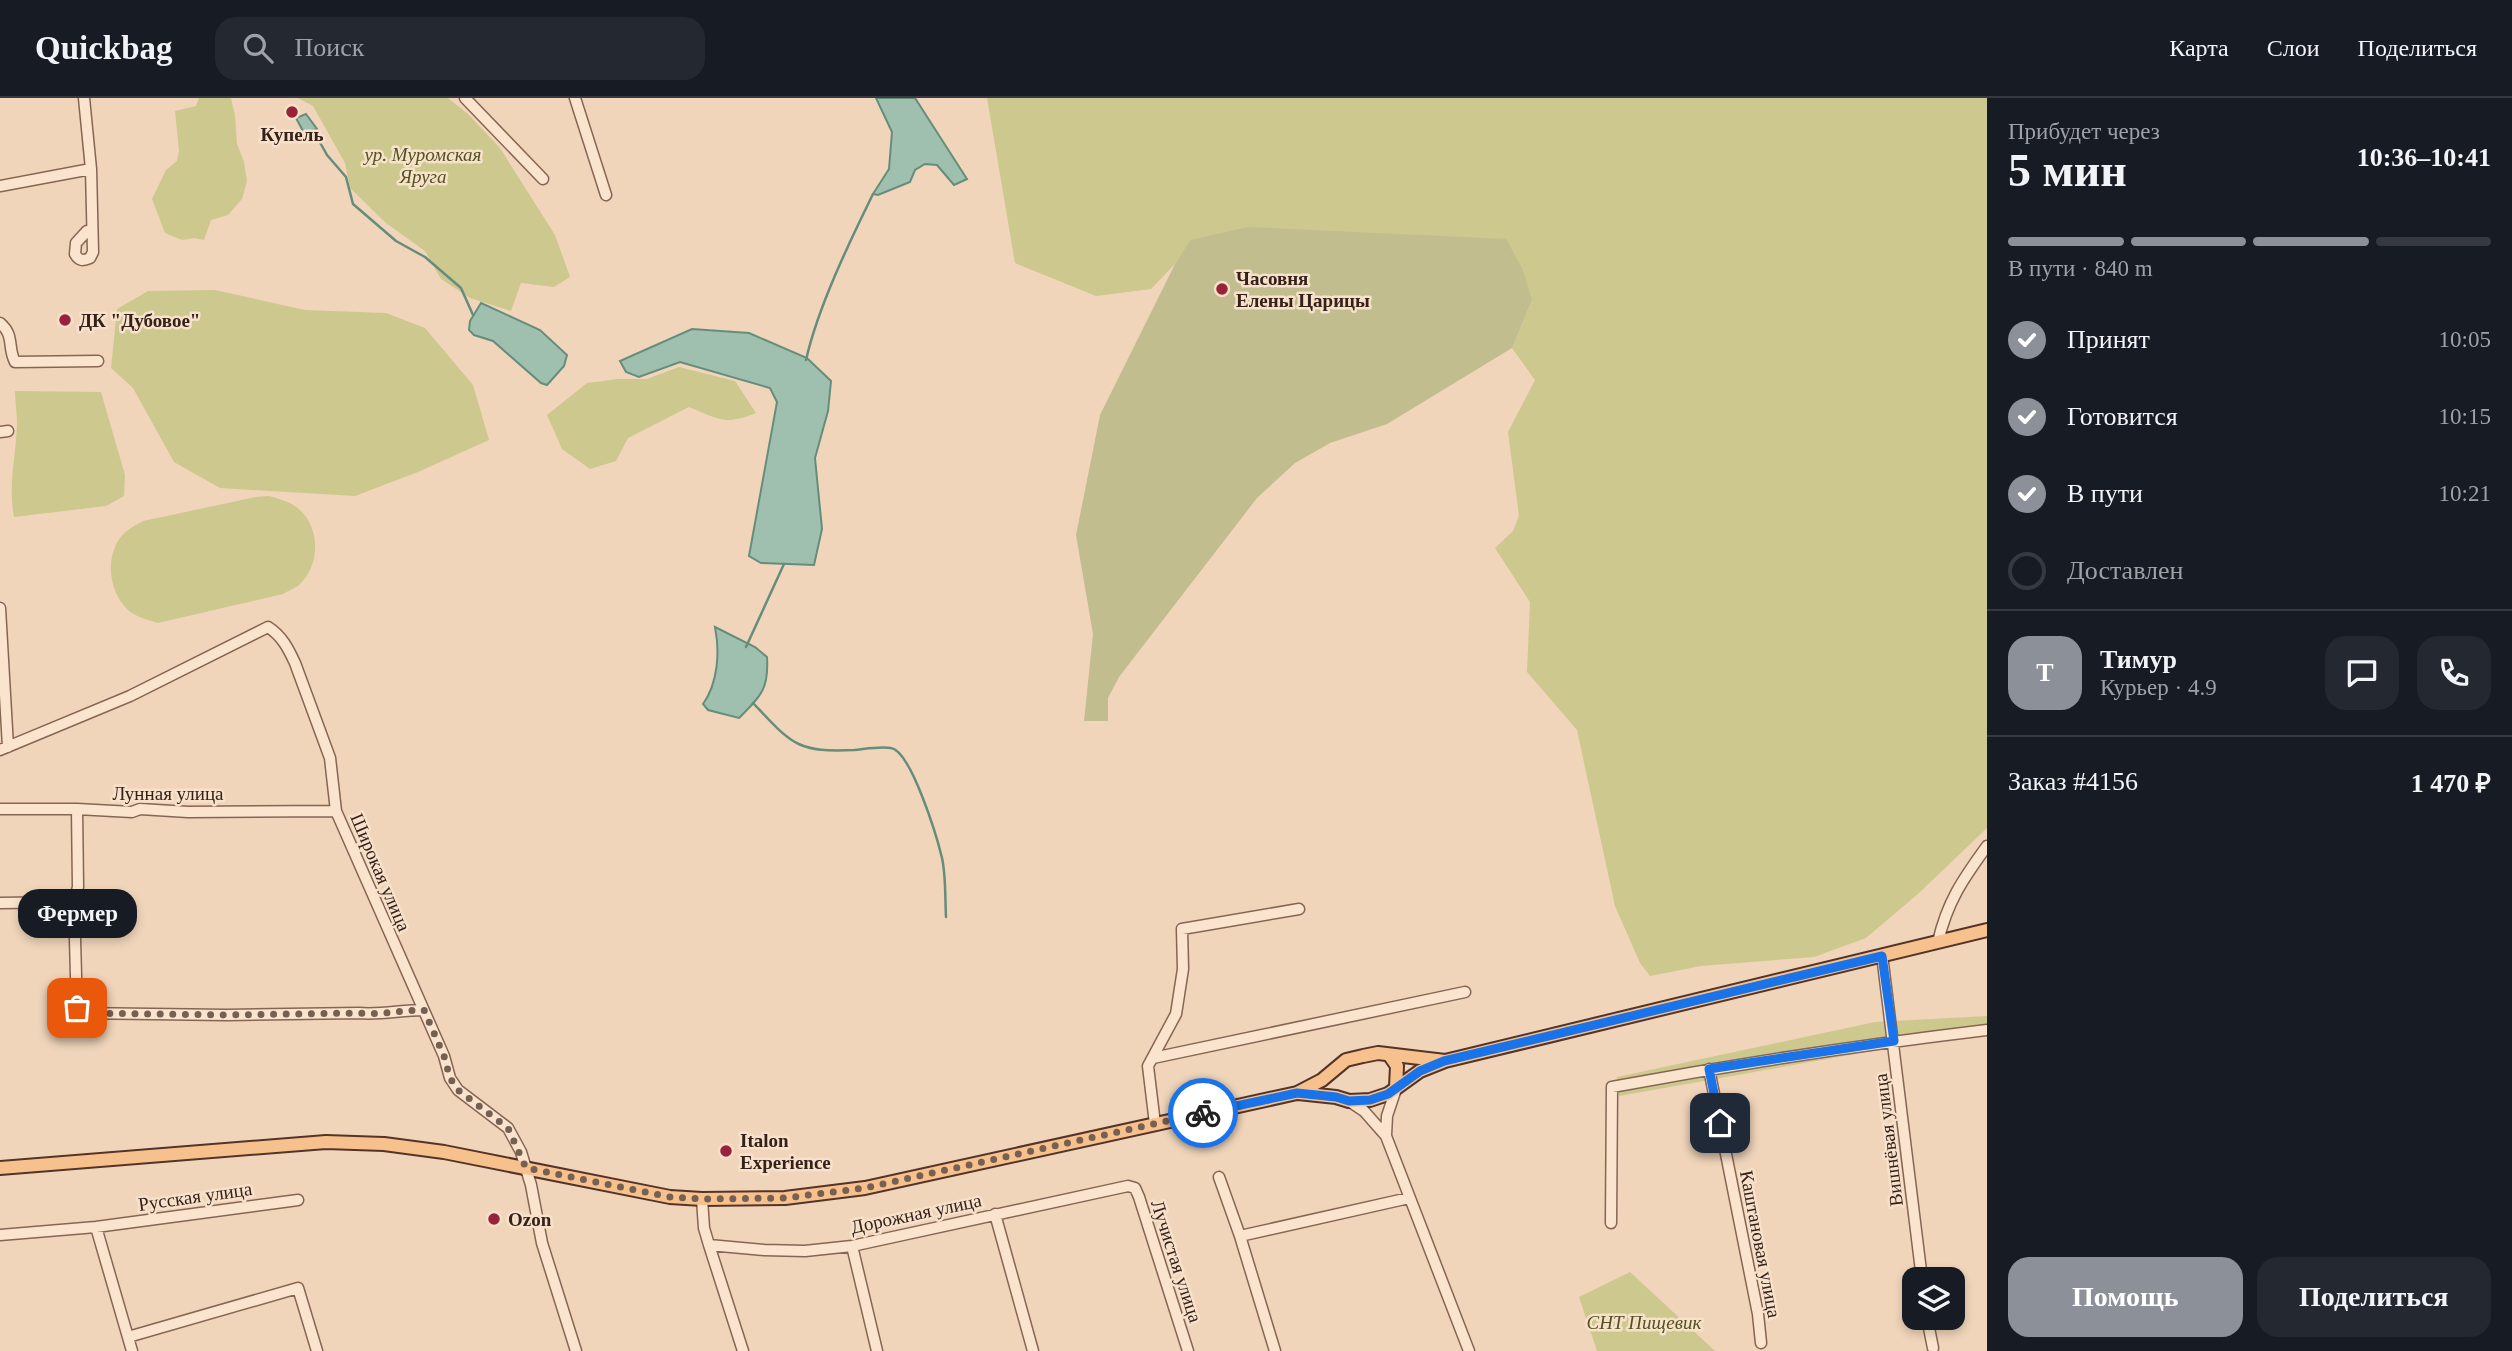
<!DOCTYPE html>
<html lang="ru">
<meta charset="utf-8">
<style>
:root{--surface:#171b24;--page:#242831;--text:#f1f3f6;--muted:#9ea1a6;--line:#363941;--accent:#8c9099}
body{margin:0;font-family:"Times New Roman",serif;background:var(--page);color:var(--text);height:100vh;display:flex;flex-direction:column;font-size:26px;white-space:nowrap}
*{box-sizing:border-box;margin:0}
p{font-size:23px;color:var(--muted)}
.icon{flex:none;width:38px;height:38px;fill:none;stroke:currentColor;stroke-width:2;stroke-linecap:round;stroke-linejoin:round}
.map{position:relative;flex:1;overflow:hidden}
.side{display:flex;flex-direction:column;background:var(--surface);width:525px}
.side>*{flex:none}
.tools{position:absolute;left:1902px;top:1169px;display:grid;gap:14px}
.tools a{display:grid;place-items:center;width:63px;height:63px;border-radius:14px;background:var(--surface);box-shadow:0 4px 10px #0003;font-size:35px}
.pin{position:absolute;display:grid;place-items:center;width:60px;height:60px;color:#fff;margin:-30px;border-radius:14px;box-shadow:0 4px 10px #0006}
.courier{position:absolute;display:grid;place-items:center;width:70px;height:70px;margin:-35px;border:5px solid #1a73e8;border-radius:50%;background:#fff;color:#222;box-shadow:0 2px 9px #0007}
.bubble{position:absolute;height:49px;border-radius:21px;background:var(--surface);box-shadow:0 4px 10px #0003;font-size:23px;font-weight:700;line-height:49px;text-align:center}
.head em{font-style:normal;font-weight:700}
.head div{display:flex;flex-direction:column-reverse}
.head{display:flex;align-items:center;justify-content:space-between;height:119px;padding:0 21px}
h1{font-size:46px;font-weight:700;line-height:52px}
.bar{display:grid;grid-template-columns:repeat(4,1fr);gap:10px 7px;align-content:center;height:84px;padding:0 21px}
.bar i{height:9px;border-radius:5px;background:var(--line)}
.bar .selected{background:var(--accent)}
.bar p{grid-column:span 4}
.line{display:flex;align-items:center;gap:18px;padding:0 21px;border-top:2px solid var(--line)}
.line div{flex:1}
.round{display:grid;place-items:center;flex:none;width:74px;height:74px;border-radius:21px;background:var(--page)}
ol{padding:0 21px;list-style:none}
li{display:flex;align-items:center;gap:21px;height:77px}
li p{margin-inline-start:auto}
li .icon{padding:7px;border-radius:50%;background:var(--accent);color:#fff;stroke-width:4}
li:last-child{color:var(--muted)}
li i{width:38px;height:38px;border:4px solid var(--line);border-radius:50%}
.cta{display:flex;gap:14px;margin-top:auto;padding:14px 21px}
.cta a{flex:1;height:80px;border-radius:21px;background:var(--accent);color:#fff;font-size:28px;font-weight:700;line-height:80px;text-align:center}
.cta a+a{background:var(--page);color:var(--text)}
header{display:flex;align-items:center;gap:42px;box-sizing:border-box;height:98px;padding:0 35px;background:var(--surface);border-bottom:2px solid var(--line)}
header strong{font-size:33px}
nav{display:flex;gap:38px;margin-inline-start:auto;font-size:24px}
.search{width:490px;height:63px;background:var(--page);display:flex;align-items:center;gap:18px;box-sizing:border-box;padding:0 24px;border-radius:21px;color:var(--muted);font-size:26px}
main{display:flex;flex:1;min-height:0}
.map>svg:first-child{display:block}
</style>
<header>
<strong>Quickbag</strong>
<div class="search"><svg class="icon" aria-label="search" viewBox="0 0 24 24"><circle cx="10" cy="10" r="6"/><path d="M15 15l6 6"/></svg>Поиск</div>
<nav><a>Карта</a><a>Слои</a><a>Поделиться</a></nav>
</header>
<main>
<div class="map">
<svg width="1987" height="1253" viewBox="0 0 1987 1253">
<rect width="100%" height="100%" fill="#f0d5ba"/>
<path fill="#cdc88e" d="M199,0H231L235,18L237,46L244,64L247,83L242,101L228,117L211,122L204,142L194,140L182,142L165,135L152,101L166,72L177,63L179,53L175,13L196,8Z
M298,0H448L468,16L500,50L555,137L570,179L554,189L521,185L511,213L470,200L441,181L425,153L386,125L350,90L345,65L313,8Z
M987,0H1987V730L1919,795L1866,840L1814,859L1701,868L1650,878L1640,865L1615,808L1577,632L1527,574L1530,504L1495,450L1513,433L1519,418L1508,334L1535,282L1512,250L1532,202L1190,142L1175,166L1151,191L1096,198L1015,165Z
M215,192L305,212L386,215L425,230L473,287L489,342L418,374L355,398L220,390L174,364L133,290L111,270L117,211L148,193Z
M679,269L735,283L756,315C724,328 719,321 689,309L628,340L616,363L590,371L562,351L547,317L587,285L618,281H647Z
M15,293L101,294L125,377L124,398L106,408L14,419C8,385 16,359 17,326C17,315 15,303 15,293Z
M269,398C280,401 291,404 300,412C321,431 320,469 298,488C294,491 287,493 283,496L158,525C148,522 136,519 128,512C109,494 105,461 120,440C126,432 134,428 143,423L256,399Z
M1987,918V938L1912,946L1619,998L1617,979L1875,924Z
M1630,1174L1715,1253H1597L1579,1199Z"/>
<path fill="#c1bd8e" d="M1248,129L1506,141L1522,170L1532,202L1512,250L1387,326L1330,345L1295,365L1257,400L1119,579L1108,600V623H1084L1093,536L1076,437L1100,317L1175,166L1190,142Z"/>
<path fill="#9fc0af" stroke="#668d7c" stroke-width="2" d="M876,0H915L967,81L954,87L937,67L925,66L915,72L910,84L878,97L873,96L889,71L892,34Z
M306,16L317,31L304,35L296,20Z
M481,205L540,232L567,257L564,268L547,287L541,285L493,243L474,237L469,232L470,223Z
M692,231L749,235L807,260L831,283L828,313L815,360L822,431L814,467L761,465L749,458L777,304L770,290L680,264L639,279L626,274L620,263Z
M715,529L755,549L767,559C769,591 761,598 739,620L708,612L703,606C718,585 720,554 715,529Z"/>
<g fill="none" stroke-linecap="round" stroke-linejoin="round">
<path stroke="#668d7c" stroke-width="2.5" d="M313,32L327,57L346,79L353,106L396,143L425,159L461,190L473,217
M806,262C818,209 849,145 873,96
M746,549L784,466
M753,605C791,645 796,655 854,652C865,651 880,648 891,650C911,653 937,739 942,760C946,778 945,800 946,819"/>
<g stroke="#876554" stroke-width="13">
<path id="minor" d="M84,0L91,71L93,154L90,160C83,163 79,163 75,156L76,145L87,133H92
M465,0L543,81
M575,0L606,97
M0,88L91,71
M0,225C15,238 7,248 15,264L98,263
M0,334L8,333
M0,510L8,649
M0,652L130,598L268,529C282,538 288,550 295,565L330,660L336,713L444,958L450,980L458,992L508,1030L521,1054L531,1087L542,1145L576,1253
M0,711H77L132,714L140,711L188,714L336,713
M74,804L78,789L77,711
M0,805L74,804L77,915L227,917L359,915C381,917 401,912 423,912
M1938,844C1947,804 1963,781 1987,748
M1882,857L1922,1181
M1153,960L1465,894
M1709,971L1758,1216L1761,1245
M1349,1003L1364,1013L1386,1038L1469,1253
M1155,1026L1148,968L1176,916L1183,871L1182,831L1299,811
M1386,1037L1387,1018L1396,991
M1219,1079L1240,1138L1275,1253
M702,1101L704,1130L709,1147L743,1253
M995,1116L1033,1253
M1611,1125L1612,989C1736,966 1861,947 1987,932
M96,1129L132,1253
M0,1137L96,1129L298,1102
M1240,1138L1409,1100
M709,1147L764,1152L805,1153L852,1148L1128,1088L1135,1090L1139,1099L1188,1253
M852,1148L877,1253
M1927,1220L1933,1250
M128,1239L298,1190L317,1253"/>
</g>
<g stroke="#543429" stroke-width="16">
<path id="major" d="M1390,958L1397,968L1396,989
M1298,995L1336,999L1349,1003L1370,1002L1388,996L1420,973L1445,963L1987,832
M0,1070L326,1044L384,1046L444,1054L670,1099L702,1101L785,1100L865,1090L1297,995L1322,982L1346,962L1363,958L1378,955L1445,963"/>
</g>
<use href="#minor" stroke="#fae4cd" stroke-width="10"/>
<use href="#major" stroke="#f7c18e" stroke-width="12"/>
</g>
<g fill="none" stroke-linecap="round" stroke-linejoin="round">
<path stroke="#766052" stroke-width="7" stroke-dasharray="0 12.6" d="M77,910V915L227,917L359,915C381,917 401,912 424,912L444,958L450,980L458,992L508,1030L526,1070L670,1099L702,1101L785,1100L865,1090L1203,1015"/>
<path stroke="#1a73e8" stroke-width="9" d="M1203,1015L1297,995L1336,999L1349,1003L1370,1002L1388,996L1420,973L1444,963L1882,858L1894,943L1709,971L1720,1025"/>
</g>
<g fill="#99213a" stroke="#f7e1ca" stroke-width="2.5">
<circle cx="292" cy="14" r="7"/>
<circle cx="1222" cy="191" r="7"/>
<circle cx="65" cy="222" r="7"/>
<circle cx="726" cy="1053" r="7"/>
<circle cx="494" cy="1121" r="7"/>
</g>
<g text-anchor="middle" stroke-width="5" stroke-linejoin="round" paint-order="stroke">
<g font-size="19" font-weight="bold" fill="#35211a" stroke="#f7e1ca" text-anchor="start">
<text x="292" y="43" text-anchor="middle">Купель</text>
<text x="1236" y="187">Часовня<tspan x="1236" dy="22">Елены Царицы</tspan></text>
<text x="79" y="229">ДК "Дубовое"</text>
<text x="740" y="1049">Italon<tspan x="740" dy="22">Experience</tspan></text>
<text x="508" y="1128">Ozon</text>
</g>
<g font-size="19" font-style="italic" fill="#50521f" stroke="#f7e1ca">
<text x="423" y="63">ур. Муромская<tspan x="423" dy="22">Яруга</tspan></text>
<text x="1644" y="1231">СНТ Пищевик</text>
</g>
<g font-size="19" fill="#35211a" stroke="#f7e1ca">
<text x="168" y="702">Лунная улица</text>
<text transform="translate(381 774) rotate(67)" y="7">Широкая улица</text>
<text transform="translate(1888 1042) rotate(-97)" y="7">Вишнёвая улица</text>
<text transform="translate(195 1098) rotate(-8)" y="7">Русская улица</text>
<text transform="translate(916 1115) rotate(-12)" y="7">Дорожная улица</text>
<text transform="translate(1761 1146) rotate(79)" y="7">Каштановая улица</text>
<text transform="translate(1177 1163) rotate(72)" y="7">Лучистая улица</text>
</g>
</g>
</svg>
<div class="tools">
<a><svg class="icon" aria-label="layers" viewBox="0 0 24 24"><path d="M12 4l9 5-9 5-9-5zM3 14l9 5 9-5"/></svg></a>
</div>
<div class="pin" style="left:77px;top:910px;background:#ea580c"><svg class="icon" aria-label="bag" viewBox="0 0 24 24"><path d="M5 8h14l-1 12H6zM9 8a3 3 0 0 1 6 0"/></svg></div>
<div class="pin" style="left:1720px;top:1025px;background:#1f2937"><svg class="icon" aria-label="home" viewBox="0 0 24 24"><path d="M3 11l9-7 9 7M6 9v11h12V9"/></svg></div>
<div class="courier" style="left:1203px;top:1015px"><svg class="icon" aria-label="bike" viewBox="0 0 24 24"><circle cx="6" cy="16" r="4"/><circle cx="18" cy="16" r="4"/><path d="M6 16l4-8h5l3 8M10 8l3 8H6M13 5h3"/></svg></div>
<div class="bubble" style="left:18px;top:791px;width:119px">Фермер</div>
</div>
<section class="side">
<div class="head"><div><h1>5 мин</h1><p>Прибудет через</p></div><em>10:36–10:41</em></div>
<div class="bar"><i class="selected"></i><i class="selected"></i><i class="selected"></i><i></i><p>В пути · 840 m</p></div>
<ol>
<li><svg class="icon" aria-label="check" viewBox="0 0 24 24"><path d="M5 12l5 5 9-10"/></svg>Принят<p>10:05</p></li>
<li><svg class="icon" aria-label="check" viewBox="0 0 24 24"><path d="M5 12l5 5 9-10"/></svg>Готовится<p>10:15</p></li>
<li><svg class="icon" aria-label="check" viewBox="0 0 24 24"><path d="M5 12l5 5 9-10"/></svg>В пути<p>10:21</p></li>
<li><i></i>Доставлен</li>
</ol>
<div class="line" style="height:126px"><b class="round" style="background:var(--accent);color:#fff">Т</b><div><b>Тимур</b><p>Курьер · 4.9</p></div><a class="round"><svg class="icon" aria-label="chat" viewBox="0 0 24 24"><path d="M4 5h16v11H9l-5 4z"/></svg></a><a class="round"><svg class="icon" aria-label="phone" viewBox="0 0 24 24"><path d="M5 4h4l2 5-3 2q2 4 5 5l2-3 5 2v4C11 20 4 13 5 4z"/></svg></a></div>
<div class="line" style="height:91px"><div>Заказ #4156</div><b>1 470 ₽</b></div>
<div class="cta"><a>Помощь</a><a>Поделиться</a></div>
</section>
</main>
